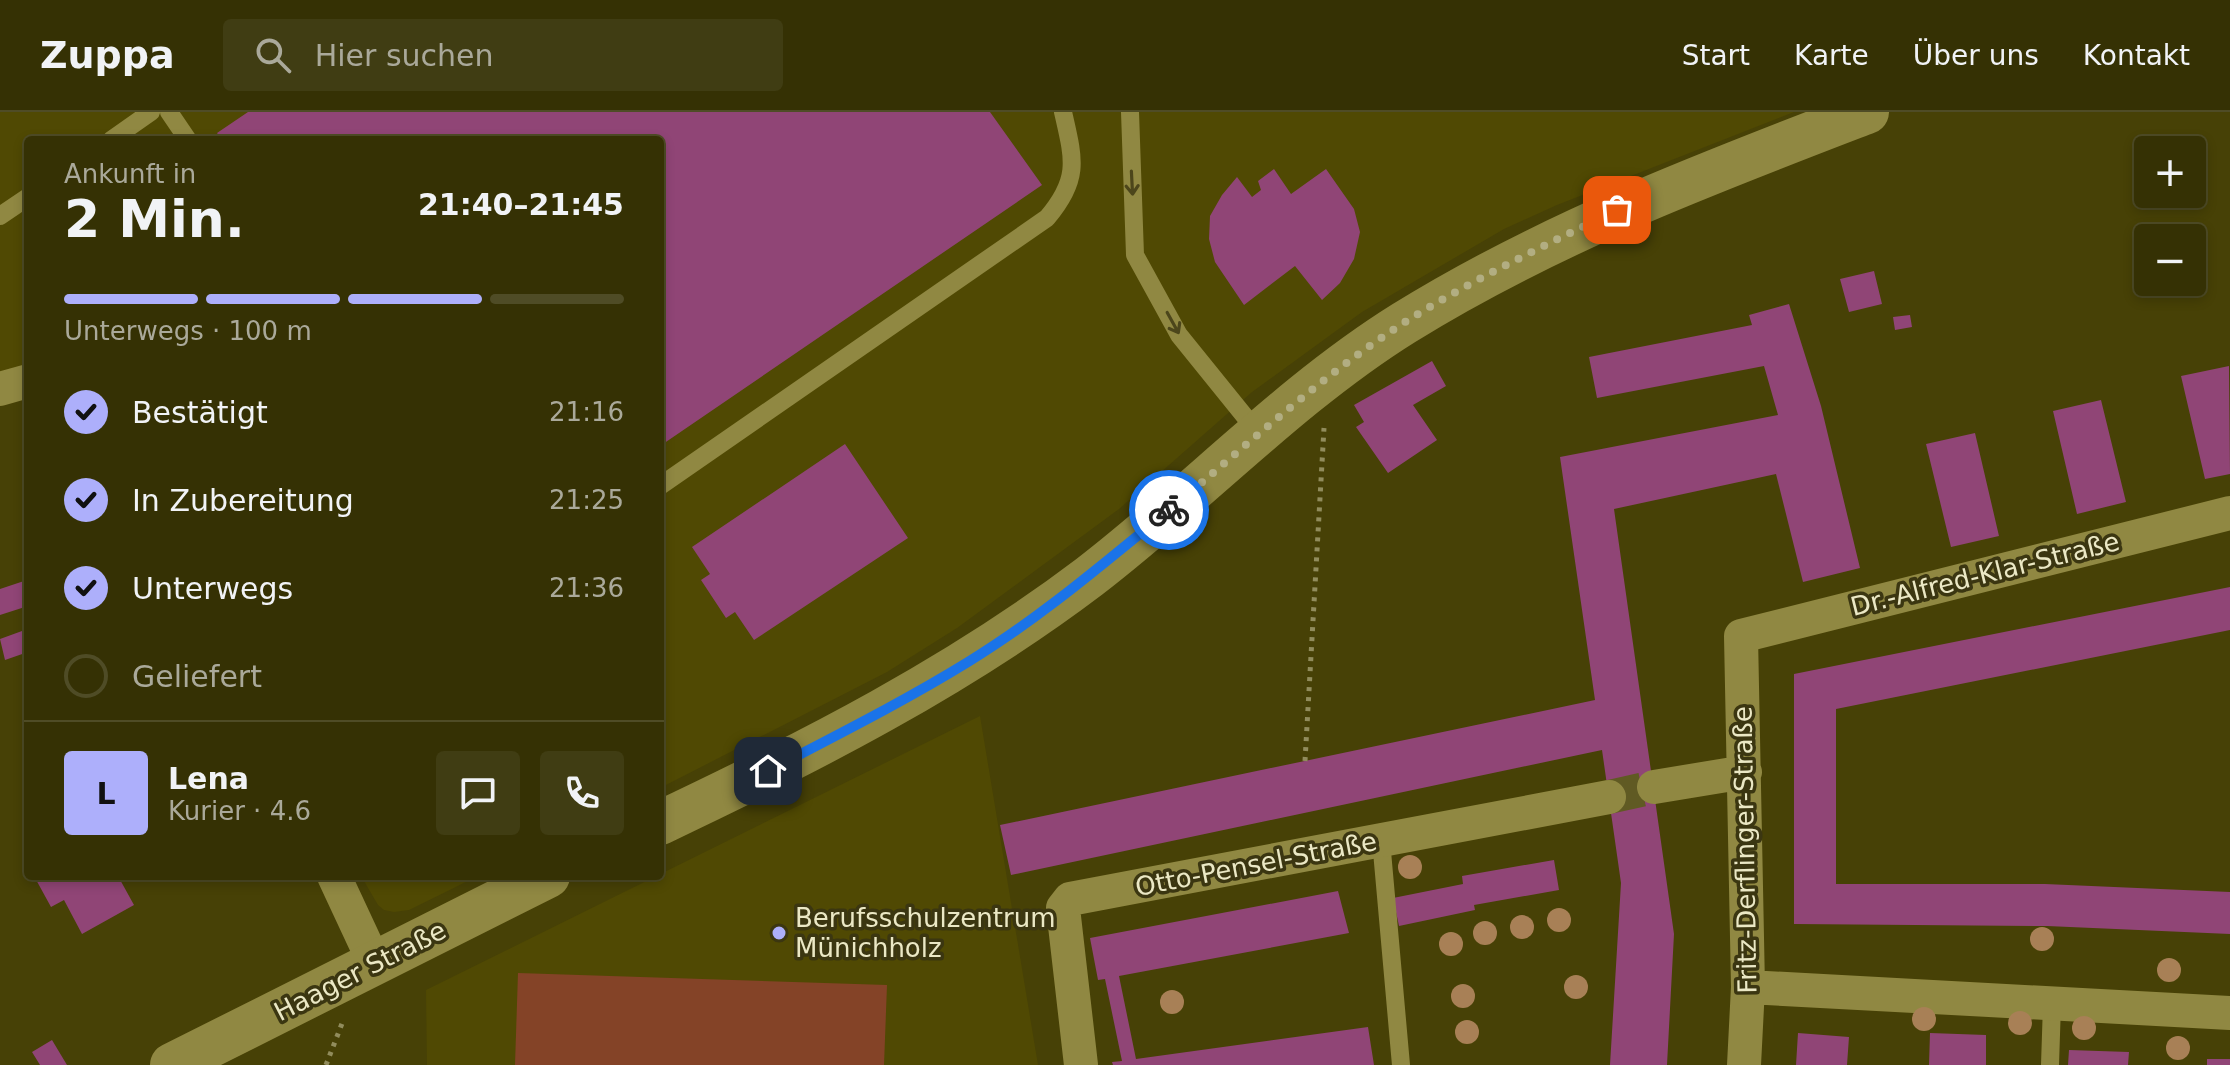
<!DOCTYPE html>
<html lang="de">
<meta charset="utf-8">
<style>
:root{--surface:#353104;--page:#403d13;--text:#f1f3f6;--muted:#aaa99a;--line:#4f4c26;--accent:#adaffb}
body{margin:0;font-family:"DejaVu Sans",sans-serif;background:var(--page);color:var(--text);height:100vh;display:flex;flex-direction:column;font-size:30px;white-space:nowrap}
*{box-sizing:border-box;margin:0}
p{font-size:26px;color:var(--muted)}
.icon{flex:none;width:44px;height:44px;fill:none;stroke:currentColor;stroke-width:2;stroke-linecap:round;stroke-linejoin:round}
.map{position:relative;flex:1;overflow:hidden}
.sheet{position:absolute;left:24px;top:24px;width:640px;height:744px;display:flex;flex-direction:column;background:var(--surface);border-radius:8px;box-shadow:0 4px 12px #0003,0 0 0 2px var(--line)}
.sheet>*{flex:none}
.buttons{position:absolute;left:2134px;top:24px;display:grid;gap:16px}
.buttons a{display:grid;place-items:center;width:72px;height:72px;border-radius:8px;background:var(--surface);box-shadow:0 4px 12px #0003,0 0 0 2px var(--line);font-size:40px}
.pin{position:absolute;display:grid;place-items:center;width:68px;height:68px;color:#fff;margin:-34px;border-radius:16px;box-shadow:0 4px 12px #0006}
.courier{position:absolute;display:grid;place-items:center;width:80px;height:80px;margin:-40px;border:6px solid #1a73e8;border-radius:50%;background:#fff;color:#222;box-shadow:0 2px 10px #0007}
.summary em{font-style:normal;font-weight:800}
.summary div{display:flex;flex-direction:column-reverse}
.summary{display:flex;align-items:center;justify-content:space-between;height:136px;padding:0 40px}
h1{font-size:52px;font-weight:800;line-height:60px}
.bar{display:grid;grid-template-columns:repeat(4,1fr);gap:12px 8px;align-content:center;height:96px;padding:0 40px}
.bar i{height:10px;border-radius:6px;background:var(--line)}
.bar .active{background:var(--accent)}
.bar p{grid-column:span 4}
.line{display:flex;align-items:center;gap:20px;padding:0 40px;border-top:2px solid var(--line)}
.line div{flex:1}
.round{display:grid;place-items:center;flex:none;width:84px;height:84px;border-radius:8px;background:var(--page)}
ol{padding:0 40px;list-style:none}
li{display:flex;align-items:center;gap:24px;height:88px}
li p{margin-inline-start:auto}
li .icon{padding:8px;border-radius:50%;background:var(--accent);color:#111;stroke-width:4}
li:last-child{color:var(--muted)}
li i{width:44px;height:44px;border:4px solid var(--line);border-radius:50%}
header{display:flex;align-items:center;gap:48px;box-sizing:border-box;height:112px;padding:0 40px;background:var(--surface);border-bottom:2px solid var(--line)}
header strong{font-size:38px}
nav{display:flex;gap:44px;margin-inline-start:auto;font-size:28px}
.search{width:560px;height:72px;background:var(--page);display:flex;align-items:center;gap:20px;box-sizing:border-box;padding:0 28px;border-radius:8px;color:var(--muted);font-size:30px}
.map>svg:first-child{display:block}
</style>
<header>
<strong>Zuppa</strong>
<div class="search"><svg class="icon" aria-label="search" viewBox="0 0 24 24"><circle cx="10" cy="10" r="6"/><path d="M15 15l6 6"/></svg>Hier suchen</div>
<nav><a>Start</a><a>Karte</a><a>Über uns</a><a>Kontakt</a></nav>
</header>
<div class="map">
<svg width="2230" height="953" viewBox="0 0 2230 953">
<rect width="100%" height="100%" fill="#474106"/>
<path fill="#504903" d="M0,0H1794L1557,93L1504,117L1362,200L1252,280L1119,397L957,516L887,560L660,676V28H28V259L0,266Z
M980,604L1038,953H427L426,878Z
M361,764H478L409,798L394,800L384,798L378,793Z"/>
<path fill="#844327" d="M518,861L887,873L884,953H515Z"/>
<path fill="#904576" d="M248,0H990L1042,73L660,334V28H222L217,21Z
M1274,57L1291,82L1326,57L1354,97L1360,120L1354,147L1340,171L1322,188L1295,154L1244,193L1215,150L1209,127L1210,104L1222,83L1237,65L1252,85L1261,78L1258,69Z
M1874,159L1882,192L1849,200L1840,167Z
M1789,192L1821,294L1860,456L1803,470L1776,362L1614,397L1674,822L1667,953H1610L1621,771L1602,638L1011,763L1000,713L1595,588L1560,345L1778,303L1764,254L1597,286L1589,245L1752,213L1749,203Z
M1910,203L1912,215L1895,218L1893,205Z
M1432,249L1446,274L1413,293L1437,328L1388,361L1356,315L1364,310L1354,293Z
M2229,254L2230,362L2205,367L2181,264Z
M2101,288L2126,390L2077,402L2053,299Z
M1975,321L1999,424L1951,435L1926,332Z
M845,332L908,426L754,528L735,500L726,506L701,468L710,462L692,435Z
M27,468L28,494L0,503V477Z
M2230,475V518L1836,597V772H2045L2230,780V822L2047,814L1794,812V562Z
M22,519L28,540L5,548L0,527Z
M1554,748L1559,778L1474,793L1475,798L1399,814L1393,786L1463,772L1462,764Z
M34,764H118L134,793L82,822L64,788L51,795Z
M1338,779L1349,821L1119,864L1136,947L1368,915L1374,953H1113L1112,950L1122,949L1105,867L1098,868L1090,826Z
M1798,921L1849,925L1847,953H1796Z
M1930,921L1986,923V953H1929Z
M52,928L67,953H40L32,940Z
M2069,938L2129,940L2128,953H2068Z
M2207,947H2230V953H2207Z"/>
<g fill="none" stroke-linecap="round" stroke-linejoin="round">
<path stroke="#605a23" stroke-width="34" stroke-dasharray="34 17" stroke-linecap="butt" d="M1609,685L1654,675"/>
<path stroke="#918c5c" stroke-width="5" stroke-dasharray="4 6" stroke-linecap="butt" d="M1305,649L1324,316
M326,953L343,909"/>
<path stroke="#908842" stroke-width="18" d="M169,0L188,28
M1130,0L1135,143L1179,223L1259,322
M111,28L151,0
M0,104L28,85
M660,374L1047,106C1080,67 1074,48 1063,0
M1381,728L1401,953
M2050,953L2052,892"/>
<path stroke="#908842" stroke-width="34" d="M0,277L28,269
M1654,675L1745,660
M334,764L375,852
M1748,875L2230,901
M1081,953L1063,796L1070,787L1609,685
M1744,953L1748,875L1741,524L2230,401"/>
<path stroke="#908842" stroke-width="44" d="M660,711C810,640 957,565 1089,465C1196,383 1290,282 1404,211C1549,121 1708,61 1867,0
M172,953L548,764"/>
</g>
<g fill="#a88056">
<circle cx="1410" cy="755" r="12"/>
<circle cx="1559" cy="808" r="12"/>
<circle cx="1522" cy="815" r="12"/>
<circle cx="1485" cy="821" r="12"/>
<circle cx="2042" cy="827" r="12"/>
<circle cx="1451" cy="832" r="12"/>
<circle cx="2169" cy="858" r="12"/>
<circle cx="1576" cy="875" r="12"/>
<circle cx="1463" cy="884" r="12"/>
<circle cx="1172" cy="890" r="12"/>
<circle cx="1924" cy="907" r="12"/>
<circle cx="2020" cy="911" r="12"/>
<circle cx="2084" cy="916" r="12"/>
<circle cx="1467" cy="920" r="12"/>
<circle cx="2178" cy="936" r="12"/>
</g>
<defs><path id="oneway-shaft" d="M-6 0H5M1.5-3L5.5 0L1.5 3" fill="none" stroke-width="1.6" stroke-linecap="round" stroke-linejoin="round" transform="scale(2)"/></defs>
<g stroke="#4c461b">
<use href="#oneway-shaft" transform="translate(1132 71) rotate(87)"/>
<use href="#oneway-shaft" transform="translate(1173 211) rotate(61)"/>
</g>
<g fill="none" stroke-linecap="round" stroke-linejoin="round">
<path stroke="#b2ae82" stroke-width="8" stroke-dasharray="0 14.4" d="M1169,398C1245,335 1319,266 1402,212C1471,168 1544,134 1617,98"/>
<path stroke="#1a73e8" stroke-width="10" d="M768,659C835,624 903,590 968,550C1040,506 1104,451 1169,398"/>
</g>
<circle fill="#adaffb" stroke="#3b3611" stroke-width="3" cx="779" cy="821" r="8"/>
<g text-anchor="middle" stroke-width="7" stroke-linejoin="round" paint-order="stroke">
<g font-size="26" fill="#ebe8c5" stroke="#3b3611">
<text transform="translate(1985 462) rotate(-14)" y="9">Dr.-Alfred-Klar-Straße</text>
<text transform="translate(1745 738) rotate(-91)" y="9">Fritz-Derflinger-Straße</text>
<text transform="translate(1256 752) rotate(-11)" y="9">Otto-Pensel-Straße</text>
<text transform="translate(360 859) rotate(-27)" y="9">Haager Straße</text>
</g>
<g font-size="26" fill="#ebe8c5" stroke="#3b3611" text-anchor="start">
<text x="795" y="815">Berufsschulzentrum<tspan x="795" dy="30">Münichholz</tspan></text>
</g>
</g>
</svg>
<div class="buttons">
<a>+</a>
<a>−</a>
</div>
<div class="pin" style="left:1617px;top:98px;background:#ea580c"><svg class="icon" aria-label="bag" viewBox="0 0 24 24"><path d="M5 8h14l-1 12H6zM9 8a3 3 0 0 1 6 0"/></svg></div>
<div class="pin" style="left:768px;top:659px;background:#1f2937"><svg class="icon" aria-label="home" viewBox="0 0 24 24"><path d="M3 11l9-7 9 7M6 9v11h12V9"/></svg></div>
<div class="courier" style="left:1169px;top:398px"><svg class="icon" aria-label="bike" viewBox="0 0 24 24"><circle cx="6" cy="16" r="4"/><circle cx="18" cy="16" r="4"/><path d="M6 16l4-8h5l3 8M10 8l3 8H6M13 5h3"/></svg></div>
<section class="sheet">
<div class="summary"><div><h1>2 Min.</h1><p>Ankunft in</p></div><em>21:40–21:45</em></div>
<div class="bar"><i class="active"></i><i class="active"></i><i class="active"></i><i></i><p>Unterwegs · 100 m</p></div>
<ol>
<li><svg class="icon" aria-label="check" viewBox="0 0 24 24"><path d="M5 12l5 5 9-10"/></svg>Bestätigt<p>21:16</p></li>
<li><svg class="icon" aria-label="check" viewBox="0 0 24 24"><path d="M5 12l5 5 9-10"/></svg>In Zubereitung<p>21:25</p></li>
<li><svg class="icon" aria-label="check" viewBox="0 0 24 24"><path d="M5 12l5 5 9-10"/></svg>Unterwegs<p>21:36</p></li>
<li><i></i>Geliefert</li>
</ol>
<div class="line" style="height:144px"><b class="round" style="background:var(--accent);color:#111">L</b><div><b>Lena</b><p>Kurier · 4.6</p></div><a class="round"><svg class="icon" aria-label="chat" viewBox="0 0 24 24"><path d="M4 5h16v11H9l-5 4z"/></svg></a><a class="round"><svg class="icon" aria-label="phone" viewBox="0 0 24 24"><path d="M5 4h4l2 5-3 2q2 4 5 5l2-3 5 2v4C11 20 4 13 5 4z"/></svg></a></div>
</section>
</div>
